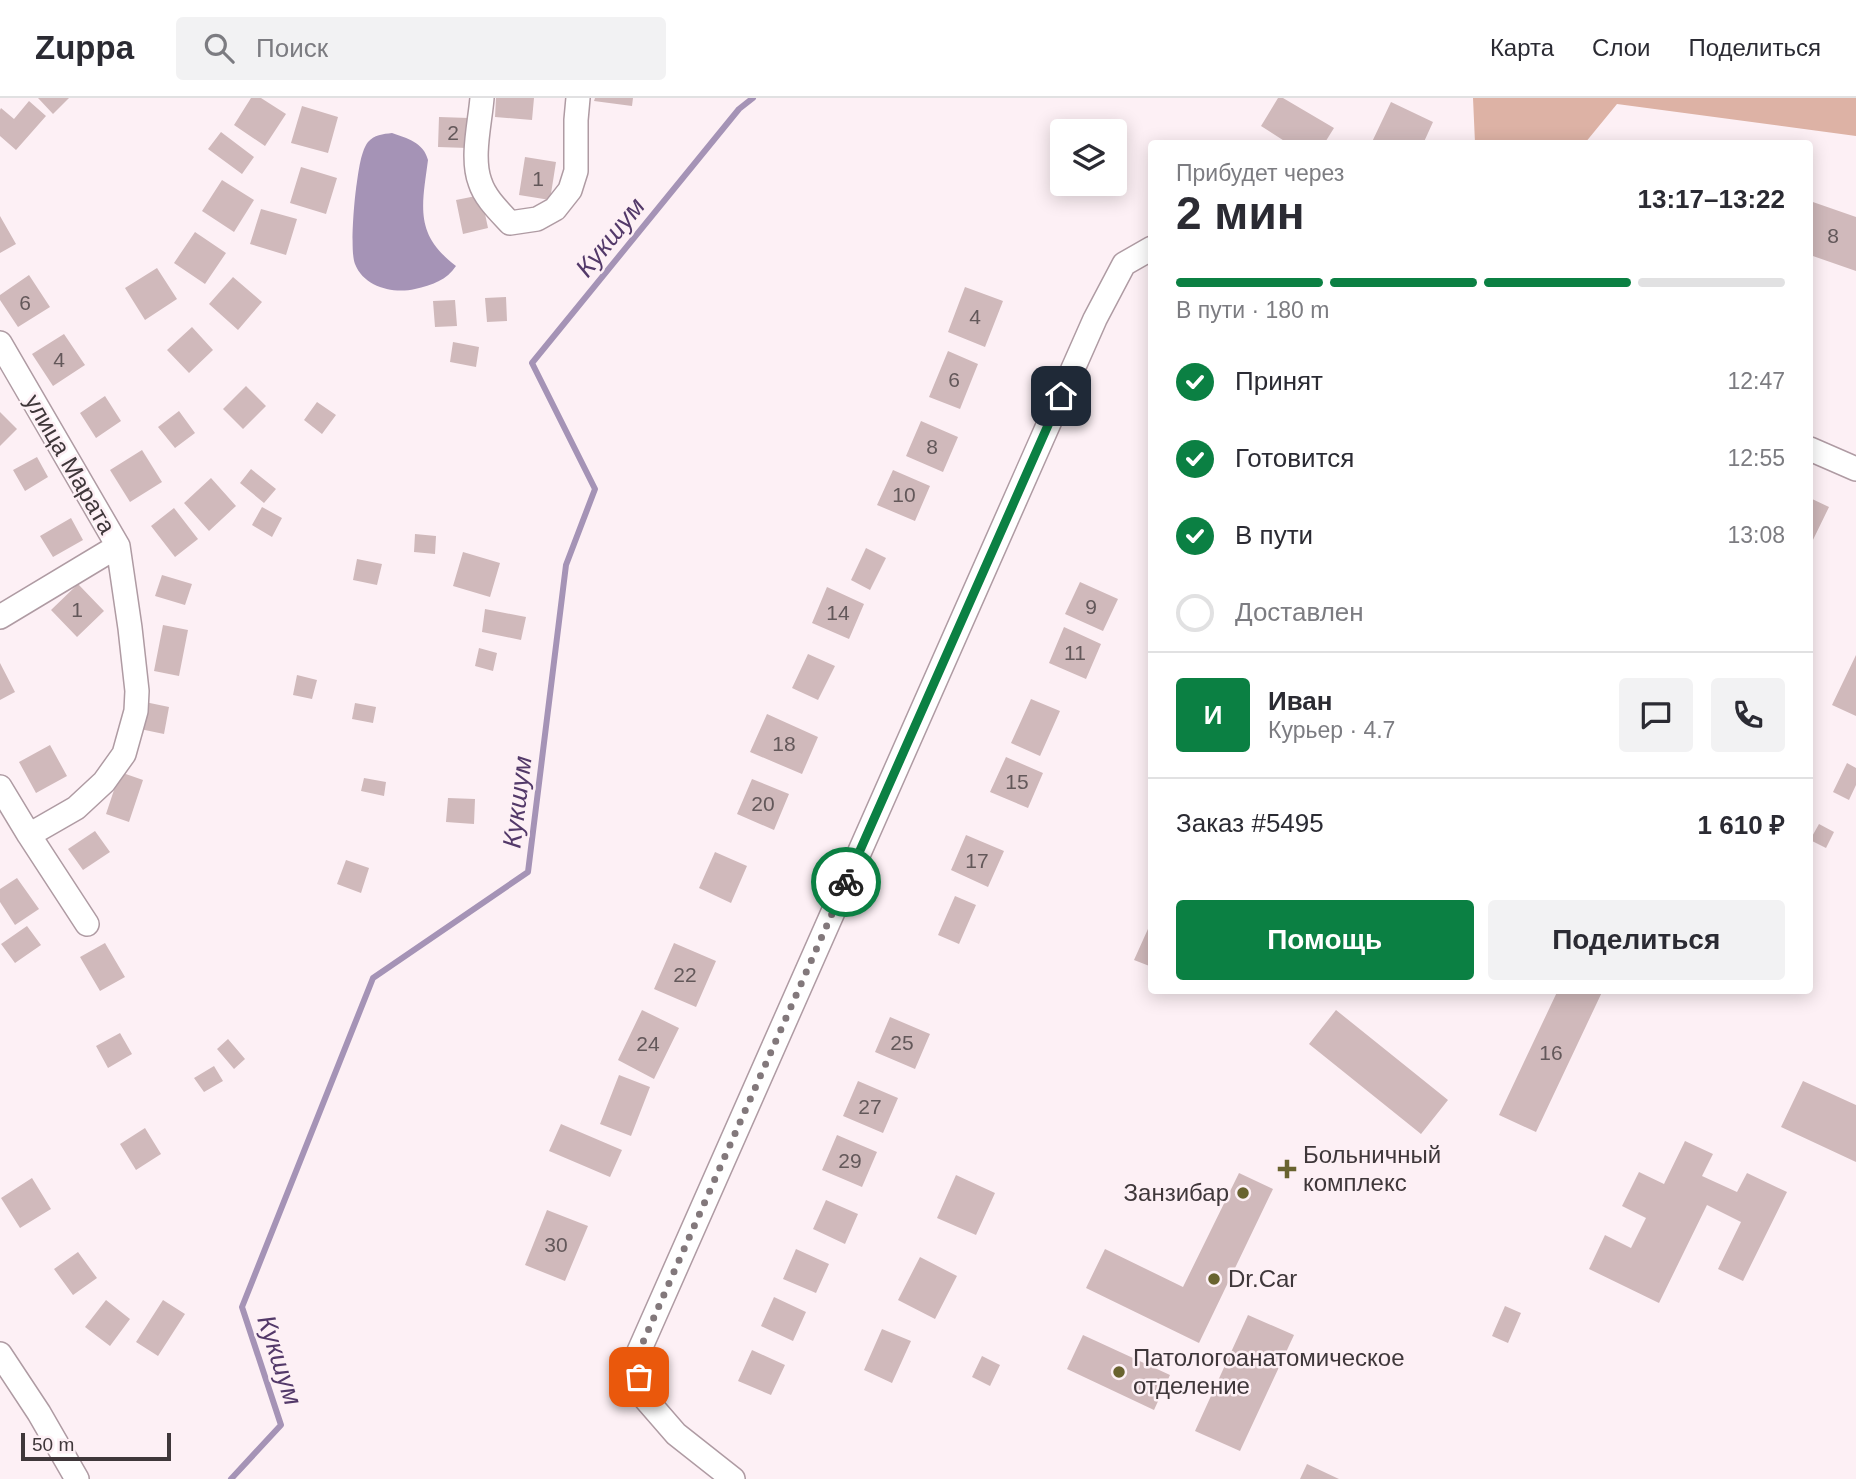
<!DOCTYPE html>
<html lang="ru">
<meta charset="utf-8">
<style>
:root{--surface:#fff;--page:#f2f2f3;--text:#2b2b33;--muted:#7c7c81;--line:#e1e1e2;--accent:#0b8043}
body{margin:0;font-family:Helvetica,sans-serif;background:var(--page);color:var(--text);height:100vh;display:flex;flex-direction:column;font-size:26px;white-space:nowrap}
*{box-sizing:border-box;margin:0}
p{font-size:23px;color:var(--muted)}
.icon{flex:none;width:38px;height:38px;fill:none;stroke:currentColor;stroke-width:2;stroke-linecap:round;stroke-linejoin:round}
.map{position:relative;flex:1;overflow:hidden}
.drawer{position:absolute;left:1148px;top:42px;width:665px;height:854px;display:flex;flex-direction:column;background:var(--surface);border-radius:7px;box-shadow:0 4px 18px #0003}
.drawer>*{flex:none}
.buttons{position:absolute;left:1050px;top:21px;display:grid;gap:14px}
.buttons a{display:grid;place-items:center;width:77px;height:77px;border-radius:7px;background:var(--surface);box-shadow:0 4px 18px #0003;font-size:35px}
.scale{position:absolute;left:21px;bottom:18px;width:150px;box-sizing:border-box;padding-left:7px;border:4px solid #3f373a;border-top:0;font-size:19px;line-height:24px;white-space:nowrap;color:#3f373a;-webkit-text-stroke:5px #fdf0f5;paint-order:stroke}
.pin{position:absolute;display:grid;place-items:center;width:60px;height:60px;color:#fff;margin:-30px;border-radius:14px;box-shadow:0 4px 10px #0006}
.courier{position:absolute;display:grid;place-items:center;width:70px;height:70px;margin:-35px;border:5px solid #0b8043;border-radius:50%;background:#fff;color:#222;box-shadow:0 2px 9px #0007}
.head em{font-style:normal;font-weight:700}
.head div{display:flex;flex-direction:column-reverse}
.head{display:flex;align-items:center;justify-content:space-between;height:119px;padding:0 28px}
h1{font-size:46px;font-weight:700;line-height:52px}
.bar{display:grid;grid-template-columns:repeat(4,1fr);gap:10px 7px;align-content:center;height:84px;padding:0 28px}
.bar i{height:9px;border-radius:5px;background:var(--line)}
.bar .on{background:var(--accent)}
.bar p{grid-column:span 4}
.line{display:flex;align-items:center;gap:18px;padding:0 28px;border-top:2px solid var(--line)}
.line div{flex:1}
.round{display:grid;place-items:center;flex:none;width:74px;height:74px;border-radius:7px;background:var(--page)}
ol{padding:0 28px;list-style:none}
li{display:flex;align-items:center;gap:21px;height:77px}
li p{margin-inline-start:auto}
li .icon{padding:7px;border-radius:50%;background:var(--accent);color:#fff;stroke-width:4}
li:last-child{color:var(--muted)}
li i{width:38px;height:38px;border:4px solid var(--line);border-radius:50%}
.button{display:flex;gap:14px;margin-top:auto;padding:14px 28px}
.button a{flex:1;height:80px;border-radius:7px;background:var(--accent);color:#fff;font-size:28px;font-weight:700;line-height:80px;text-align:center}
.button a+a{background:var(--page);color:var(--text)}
header{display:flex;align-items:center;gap:42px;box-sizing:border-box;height:98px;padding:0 35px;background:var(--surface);border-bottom:2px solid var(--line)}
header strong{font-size:33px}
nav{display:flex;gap:38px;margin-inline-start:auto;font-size:24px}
.search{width:490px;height:63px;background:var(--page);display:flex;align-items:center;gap:18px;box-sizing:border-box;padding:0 24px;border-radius:7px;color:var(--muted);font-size:26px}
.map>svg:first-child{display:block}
</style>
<header>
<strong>Zuppa</strong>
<div class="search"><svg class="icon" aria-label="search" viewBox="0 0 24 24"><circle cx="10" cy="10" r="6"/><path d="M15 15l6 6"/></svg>Поиск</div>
<nav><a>Карта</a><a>Слои</a><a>Поделиться</a></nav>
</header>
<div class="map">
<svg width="1856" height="1381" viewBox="0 0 1856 1381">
<rect width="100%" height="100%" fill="#fdf0f5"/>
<path fill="#ddb2a5" d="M1473,0H1856V38L1617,6L1585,45H1475Z"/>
<path fill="#a593b6" d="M392,35C407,40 424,45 428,62C422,108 414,136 456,168C447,182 432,187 415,191C393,196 364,189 355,166C350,154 354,106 356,91C358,79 360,54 368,44C374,37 383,36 392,35Z"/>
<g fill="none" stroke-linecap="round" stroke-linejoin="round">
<path stroke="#a593b6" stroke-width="6" d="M231,1381L281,1327L242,1209L373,880L528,774L566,467L595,391L532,265L739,11L753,0"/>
</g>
<path fill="#d0b9bb" d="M38,0H69L53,16Z
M251,0H261L286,16L265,48L234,27Z
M496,0H534L532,22L495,19Z
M595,0H633L632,8L594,3Z
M1278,0H1283L1334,30L1324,46H1289L1261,28Z
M29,3L46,18L16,52L0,38V12L1,10L14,21Z
M1391,4L1433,24L1423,46H1371Z
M302,8L338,19L328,55L291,45Z
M439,19L469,20L468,50L438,49Z
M221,34L254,59L242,76L208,51Z
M525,59L556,64L550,102L519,97Z
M301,69L337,80L326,116L290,105Z
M222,82L254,102L234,134L202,113Z
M481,97L488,130L463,136L456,102Z
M1810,103L1856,119V173L1810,157Z
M261,111L297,121L286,157L250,146Z
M0,118L16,146L0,155Z
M195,134L226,155L205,186L174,165Z
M157,170L177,201L145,222L125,190Z
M29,177L50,209L18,229L0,202V197Z
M233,179L262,204L238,232L209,206Z
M965,189L1003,203L985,249L948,234Z
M506,199L507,223L487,224L485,200Z
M455,202L457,228L435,229L433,203Z
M192,229L213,252L189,275L167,252Z
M64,236L85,267L53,288L32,256Z
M453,244L479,249L476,269L450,264Z
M948,253L978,266L960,311L929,299Z
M246,288L266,308L243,331L223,311Z
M105,298L121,323L96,340L80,315Z
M317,304L336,317L322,336L304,322Z
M179,313L195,335L175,350L158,329Z
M0,314L17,331L0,348Z
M921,323L958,339L943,374L906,358Z
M142,352L162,384L130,404L110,372Z
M37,359L48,379L25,393L13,372Z
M251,371L276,391L264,405L240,385Z
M893,372L930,388L915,423L877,407Z
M211,380L236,408L209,433L184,405Z
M1810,400L1829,409L1810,448Z
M262,409L282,420L272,439L252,427Z
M174,410L198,441L175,459L151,428Z
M71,420L83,442L53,459L40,438Z
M415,436L436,438L435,456L414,454Z
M866,450L886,460L870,492L851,482Z
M463,454L500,465L490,499L453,488Z
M357,461L382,466L377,487L353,482Z
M162,477L192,486L185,507L155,498Z
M1080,484L1118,501L1103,533L1065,516Z
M78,486L104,513L77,539L51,512Z
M827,489L864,506L849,541L812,525Z
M485,511L526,519L521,542L482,534Z
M163,527L188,532L179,578L154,573Z
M1064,529L1101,546L1086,581L1049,565Z
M479,550L497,555L493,573L475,568Z
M808,556L835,568L818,602L792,590Z
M1856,557V618L1832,607Z
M0,565L15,594L0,602Z
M297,577L317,582L312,601L293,597Z
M1031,601L1060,613L1040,658L1011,645Z
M145,604L169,609L164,636L140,631Z
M355,605L376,609L373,625L352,621Z
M767,616L818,639L802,676L750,654Z
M50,647L67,678L36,695L19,664Z
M1006,659L1043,675L1028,710L990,694Z
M1847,665L1856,670V687L1849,702L1833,694Z
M120,674L143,682L129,724L106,716Z
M364,680L386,684L384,698L361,693Z
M752,681L789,696L774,732L737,716Z
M448,700L475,701L474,726L446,724Z
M1819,726L1834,734L1826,750L1810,742Z
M95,733L110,754L83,772L68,751Z
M966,737L1004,753L988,789L951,772Z
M715,754L747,768L731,805L699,790Z
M346,762L369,770L361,795L337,786Z
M17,780L39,811L15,827L0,804V791Z
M955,798L976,807L959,846L938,837Z
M1152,822V869L1134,862Z
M27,828L41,847L15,865L1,846Z
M105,845L125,879L100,893L80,859Z
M674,845L716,863L696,909L654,891Z
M1558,892H1603L1536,1034L1499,1017Z
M642,912L679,930L654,981L618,962Z
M1336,912L1448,1002L1421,1036L1309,946Z
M890,919L930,936L915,971L875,954Z
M120,935L132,956L108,970L96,948Z
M228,941L245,961L234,971L217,951Z
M214,968L223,983L204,994L194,980Z
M619,977L650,989L631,1038L600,1026Z
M858,983L898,1000L883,1035L843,1018Z
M1803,983L1856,1007V1064L1781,1029Z
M561,1026L622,1052L610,1079L549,1053Z
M145,1030L161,1056L136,1072L120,1046Z
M837,1037L877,1054L862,1089L822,1072Z
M1685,1043L1713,1056L1702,1078L1737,1094L1747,1075L1787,1094L1743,1183L1718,1171L1741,1124L1707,1107L1659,1205L1589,1171L1605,1137L1631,1150L1646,1120L1622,1108L1639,1074L1664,1086Z
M1239,1075L1273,1091L1199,1245L1086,1190L1105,1151L1183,1189Z
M956,1077L995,1095L976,1137L937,1120Z
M32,1080L51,1111L20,1130L1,1100Z
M826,1102L858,1116L845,1146L813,1131Z
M547,1112L588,1128L565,1183L525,1167Z
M796,1151L829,1166L816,1195L783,1181Z
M78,1154L97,1180L73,1197L54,1171Z
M920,1159L957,1178L935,1221L898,1202Z
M774,1199L806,1214L793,1243L761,1228Z
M106,1202L130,1221L110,1248L85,1229Z
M163,1202L185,1216L158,1258L136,1244Z
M1505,1208L1521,1215L1508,1245L1492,1238Z
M1248,1217L1294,1237L1240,1353L1195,1333Z
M882,1231L911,1243L892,1285L864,1272Z
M1083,1237L1170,1277L1154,1312L1067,1271Z
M752,1252L785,1267L771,1297L738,1283Z
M982,1258L1000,1267L990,1288L972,1279Z
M1307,1366L1339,1381H1300Z"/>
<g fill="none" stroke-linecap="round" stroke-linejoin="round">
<g stroke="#af9ba3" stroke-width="26">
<path id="street" d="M482,0C480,25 471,60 480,84C485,100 499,113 510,125L537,121L555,111L570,92L576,73V22L578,0
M0,245L118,448L130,530L137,593L136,613L124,656L104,684L76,710L29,737
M1810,351L1856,371
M0,519L118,448
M0,689L29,737L87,826
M0,1256L39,1315L77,1381
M733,1381L676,1336L643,1298L636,1260L1095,221L1124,166L1152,150"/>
</g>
<use href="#street" stroke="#fff" stroke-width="23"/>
</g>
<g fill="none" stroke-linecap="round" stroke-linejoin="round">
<path stroke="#82787b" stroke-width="7" stroke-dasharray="0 12.6" d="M639,1279L636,1260L846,784"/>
<path stroke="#0b8043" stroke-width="9" d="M846,784L1061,298"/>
</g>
<g fill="#69632f" stroke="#fdf0f5" stroke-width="2.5">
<path d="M1283.5 1060.5h7v7h7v7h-7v7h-7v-7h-7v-7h7z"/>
<circle cx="1243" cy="1095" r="7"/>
<circle cx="1214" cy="1181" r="7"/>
<circle cx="1119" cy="1274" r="7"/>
</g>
<g text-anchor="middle" stroke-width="5" stroke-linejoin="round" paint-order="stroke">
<g font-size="21" fill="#63585a">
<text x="453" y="42">2</text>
<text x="538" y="88">1</text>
<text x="1833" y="145">8</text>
<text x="25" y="212">6</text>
<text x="975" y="226">4</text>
<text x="59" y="269">4</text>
<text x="954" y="289">6</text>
<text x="932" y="356">8</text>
<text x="904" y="404">10</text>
<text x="1091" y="516">9</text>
<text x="77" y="519">1</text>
<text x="838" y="522">14</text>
<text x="1075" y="562">11</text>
<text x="784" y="653">18</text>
<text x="1017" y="691">15</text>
<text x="763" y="713">20</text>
<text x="977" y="770">17</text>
<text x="685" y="884">22</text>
<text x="902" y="952">25</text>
<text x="648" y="953">24</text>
<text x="1551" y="962">16</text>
<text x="870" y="1016">27</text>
<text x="850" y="1070">29</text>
<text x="556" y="1154">30</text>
</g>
<g font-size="24" fill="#3f373a" stroke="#fdf0f5">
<text transform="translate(70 366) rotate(60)" y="8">улица Марата</text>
</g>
<g font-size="24" fill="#3f373a" stroke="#fdf0f5" text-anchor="start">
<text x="1303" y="1065">Больничный<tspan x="1303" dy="28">комплекс</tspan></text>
<text x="1229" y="1103" text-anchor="end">Занзибар</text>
<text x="1228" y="1189">Dr.Car</text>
<text x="1133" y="1268">Патологоанатомическое<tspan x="1133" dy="28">отделение</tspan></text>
</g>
<g font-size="26" font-style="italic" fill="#533969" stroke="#fdf0f5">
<text transform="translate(610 139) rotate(-51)" y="9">Кукшум</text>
<text transform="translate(517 704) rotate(-83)" y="9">Кукшум</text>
<text transform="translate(280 1262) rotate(72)" y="9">Кукшум</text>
</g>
</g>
</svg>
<div class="buttons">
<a><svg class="icon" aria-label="layers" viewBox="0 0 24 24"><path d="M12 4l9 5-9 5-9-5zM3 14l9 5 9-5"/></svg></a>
</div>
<div class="scale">50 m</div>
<div class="pin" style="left:639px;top:1279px;background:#ea580c"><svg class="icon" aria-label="bag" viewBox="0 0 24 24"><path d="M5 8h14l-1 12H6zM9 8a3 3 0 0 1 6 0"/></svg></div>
<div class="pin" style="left:1061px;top:298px;background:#1f2937"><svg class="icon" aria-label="home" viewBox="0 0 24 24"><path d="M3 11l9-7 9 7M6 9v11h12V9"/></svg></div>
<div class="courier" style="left:846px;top:784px"><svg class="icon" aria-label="bike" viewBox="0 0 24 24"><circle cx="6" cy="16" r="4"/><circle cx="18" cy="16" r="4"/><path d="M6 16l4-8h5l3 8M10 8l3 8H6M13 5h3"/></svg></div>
<section class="drawer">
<div class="head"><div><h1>2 мин</h1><p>Прибудет через</p></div><em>13:17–13:22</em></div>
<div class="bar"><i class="on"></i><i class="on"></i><i class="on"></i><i></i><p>В пути · 180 m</p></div>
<ol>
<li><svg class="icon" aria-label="check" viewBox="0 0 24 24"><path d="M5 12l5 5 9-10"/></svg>Принят<p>12:47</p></li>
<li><svg class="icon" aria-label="check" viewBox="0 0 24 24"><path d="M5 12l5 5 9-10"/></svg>Готовится<p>12:55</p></li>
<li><svg class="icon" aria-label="check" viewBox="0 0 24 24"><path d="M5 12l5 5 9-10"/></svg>В пути<p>13:08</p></li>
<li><i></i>Доставлен</li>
</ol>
<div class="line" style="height:126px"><b class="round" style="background:var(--accent);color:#fff">И</b><div><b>Иван</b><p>Курьер · 4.7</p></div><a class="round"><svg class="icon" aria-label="chat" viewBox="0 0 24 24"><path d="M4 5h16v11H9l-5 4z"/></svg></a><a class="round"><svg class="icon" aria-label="phone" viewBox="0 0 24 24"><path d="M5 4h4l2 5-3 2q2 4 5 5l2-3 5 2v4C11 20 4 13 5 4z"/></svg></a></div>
<div class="line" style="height:91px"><div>Заказ #5495</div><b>1 610 ₽</b></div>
<div class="button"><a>Помощь</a><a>Поделиться</a></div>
</section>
</div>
